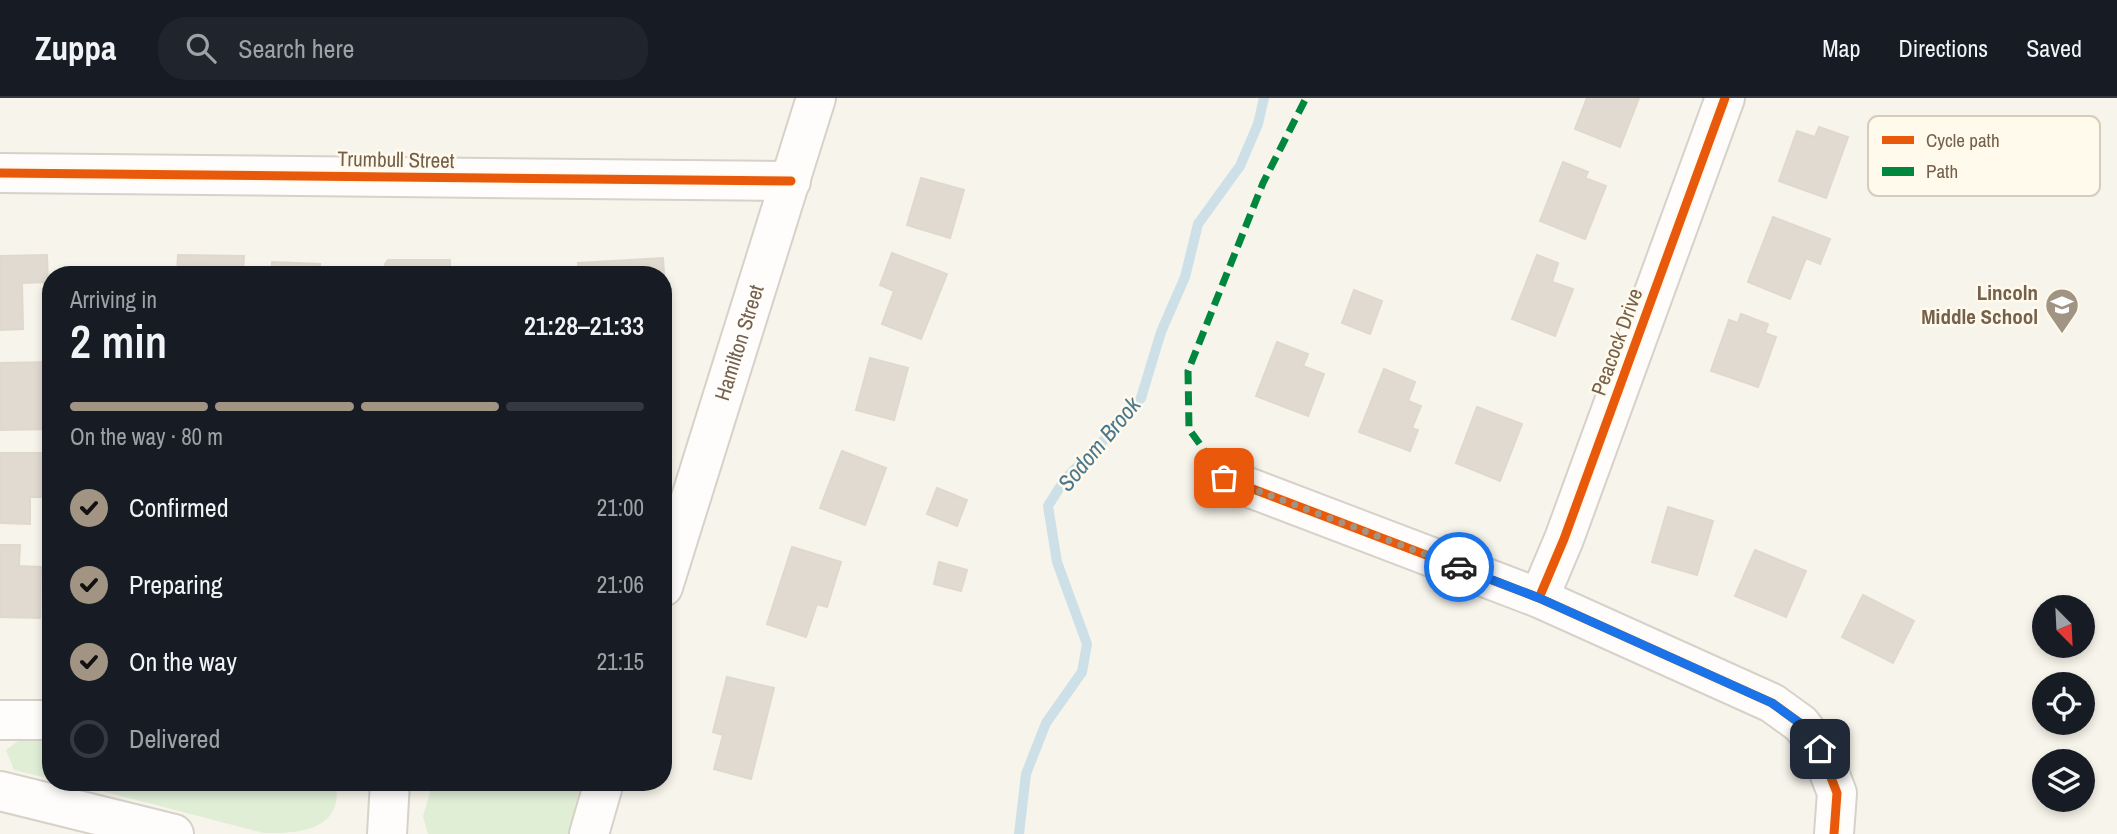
<!DOCTYPE html>
<meta charset="utf-8">
<style>
:root{--surface:#171b24;--page:#20242c;--text:#f1f3f6;--muted:#9ea1a6;--line:#363941;--accent:#a29483}
body{margin:0;font-family:"Archivo Narrow",sans-serif;background:var(--page);color:var(--text);height:100vh;display:flex;flex-direction:column;font-size:26px;white-space:nowrap}
*{box-sizing:border-box;margin:0}
p{font-size:23px;color:var(--muted)}
.icon{flex:none;width:38px;height:38px;fill:none;stroke:currentColor;stroke-width:2;stroke-linecap:round;stroke-linejoin:round}
.map{position:relative;flex:1;overflow:hidden}
.side{position:absolute;left:42px;top:168px;width:630px;height:525px;display:flex;flex-direction:column;background:var(--surface);border-radius:28px;box-shadow:0 4px 10px #0003}
.side>*{flex:none}
.needle{width:46px;rotate:156deg}
.buttons{position:absolute;left:2032px;top:497px;display:grid;gap:14px}
.buttons a{display:grid;place-items:center;width:63px;height:63px;border-radius:50%;background:var(--surface);box-shadow:0 4px 10px #0003;font-size:35px}
.pin{position:absolute;display:grid;place-items:center;width:60px;height:60px;color:#fff;margin:-30px;border-radius:14px;box-shadow:0 4px 10px #0006}
.courier{position:absolute;display:grid;place-items:center;width:70px;height:70px;margin:-35px;border:5px solid #1a73e8;border-radius:50%;background:#fff;color:#222;box-shadow:0 2px 9px #0007}
.summary em{font-style:normal;font-weight:600}
.summary div{display:flex;flex-direction:column-reverse}
.summary{display:flex;align-items:center;justify-content:space-between;height:119px;padding:0 28px}
h1{font-size:46px;font-weight:600;line-height:52px}
.bar{display:grid;grid-template-columns:repeat(4,1fr);gap:10px 7px;align-content:center;height:84px;padding:0 28px}
.bar i{height:9px;border-radius:5px;background:var(--line)}
.bar .active{background:var(--accent)}
.bar p{grid-column:span 4}
ol{padding:0 28px;list-style:none}
li{display:flex;align-items:center;gap:21px;height:77px}
li p{margin-inline-start:auto}
li .icon{padding:7px;border-radius:50%;background:var(--accent);color:#111;stroke-width:4}
li:last-child{color:var(--muted)}
li i{width:38px;height:38px;border:4px solid var(--line);border-radius:50%}
header{display:flex;align-items:center;gap:42px;box-sizing:border-box;height:98px;padding:0 35px;background:var(--surface);border-bottom:2px solid var(--line)}
header strong{font-size:33px}
nav{display:flex;gap:38px;margin-inline-start:auto;font-size:24px}
.search{width:490px;height:63px;background:var(--page);display:flex;align-items:center;gap:18px;box-sizing:border-box;padding:0 24px;border-radius:28px;color:var(--muted);font-size:26px}
.map>svg:first-child{display:block}
</style>
<header>
<strong>Zuppa</strong>
<div class="search"><svg class="icon" aria-label="search" viewBox="0 0 24 24"><circle cx="10" cy="10" r="6"/><path d="M15 15l6 6"/></svg>Search here</div>
<nav><a>Map</a><a>Directions</a><a>Saved</a></nav>
</header>
<div class="map">
<svg width="2117" height="736" viewBox="0 0 2117 736">
<rect width="100%" height="100%" fill="#f7f4eb"/>
<path fill="#e0eed6" d="M18,643H51V681L14,672L6,652Z
M67,684H336C344,732 300,736 264,735Z
M433,684H581L569,736H428L423,718Z"/>
<g fill="none" stroke-linecap="round" stroke-linejoin="round">
<path stroke="#cde0e7" stroke-width="10" d="M1019,736L1026,676L1046,625L1082,574L1087,546L1057,464L1048,408L1065,381L1107,339L1141,300L1161,234L1185,179L1198,126L1240,68L1258,26L1264,0"/>
</g>
<path fill="#e1dad0" stroke="#e0d8cd" stroke-width="2" d="M1587,0H1639L1620,49L1575,31Z
M1819,29L1848,39L1826,100L1779,83L1797,33L1815,39Z
M1563,64L1588,74L1585,80L1606,88L1585,141L1540,123Z
M921,80L964,92L950,140L907,127Z
M1773,119L1830,141L1820,166L1806,160L1790,201L1748,184Z
M892,155L947,176L921,241L882,226L894,193L880,187Z
M47,157L48,184L22,185L23,231L0,232V158Z
M178,157L244,158L243,177H177Z
M1537,157L1558,165L1552,184L1573,191L1555,238L1512,221Z
M663,160L666,206H663V177H579L578,165Z
M388,162H450V177H385V166Z
M272,164L320,166V177H271Z
M1354,192L1382,203L1370,236L1342,225Z
M1741,216L1768,226L1765,235L1776,239L1758,289L1711,273L1729,222L1738,225Z
M1277,244L1308,256L1303,268L1324,276L1308,318L1256,298Z
M870,260L908,270L894,322L856,312Z
M51,264V331L0,332V265Z
M1384,271L1415,284L1408,303L1421,308L1412,330L1418,332L1410,353L1359,334Z
M1477,309L1522,326L1500,383L1456,365Z
M842,353L886,370L865,427L820,410Z
M0,355H51V399H30V426L0,425Z
M937,390L967,402L957,428L927,416Z
M1668,409L1713,423L1697,477L1652,464Z
M0,447H20L19,468L41,469L40,520L0,519Z
M792,449L841,464L827,509L817,506L806,539L767,526Z
M1755,452L1806,473L1786,519L1735,498Z
M939,464L967,472L961,493L934,486Z
M1863,497L1914,523L1893,565L1842,539Z
M727,579L774,590L751,681L714,671L723,637L713,634Z"/>
<g fill="none" stroke-linecap="round" stroke-linejoin="round">
<g stroke="#d6d1c9" stroke-width="42">
<g id="minor">
<path d="M0,75L791,83"/>
<path d="M1224,380L1539,500L1772,605L1801,626L1820,651L1837,695L1834,736"/>
<path id="s1" d="M663,489L816,0"/>
<path d="M1539,500L1564,441L1725,0"/>
<path d="M0,622H51"/>
<path d="M0,693L174,736"/>
<path d="M387,736L390,684"/>
<path d="M589,736L604,684"/>
</g>
</g>
<use href="#minor" stroke="#fefdfc" stroke-width="38"/>
<path stroke="#00873e" stroke-width="7" stroke-dasharray="14 7" stroke-linecap="butt" d="M1224,380L1189,331L1188,273L1263,85L1306,0"/>
<g stroke="#fffaec" stroke-width="13">
<path id="cycleway" d="M0,75L791,83
M1224,380L1539,500L1772,605L1801,626L1820,651L1837,695L1834,736
M1539,500L1564,441L1725,0"/>
</g>
<use href="#cycleway" stroke="#e8590c" stroke-width="9"/>
</g>
<g fill="none" stroke-linecap="round" stroke-linejoin="round">
<path stroke="#a29483" stroke-width="7" stroke-dasharray="0 12.6" d="M1224,380L1459,469"/>
<path stroke="#1a73e8" stroke-width="9" d="M1459,469L1539,500L1772,605L1801,626L1820,651"/>
</g>
<defs>
<g id="school-pin" transform="scale(1.75)"><path d="M0 17L-7.5 6A9.5 9.5 0 1 1 7.5 6Z" fill="#a29483" stroke="#fffaec"/><path d="M0-5L7-2L0 1L-7-2ZM-4 1L0 2.5L4 1V4Q0 6-4 4Z" fill="#fff"/></g>
</defs>
<g fill-rule="evenodd">
<use href="#school-pin" x="2062" y="207"/>
</g>
<g text-anchor="middle" stroke-width="5" stroke-linejoin="round" paint-order="stroke">
<g font-size="21" fill="#75614b" stroke="#fffaec">
<text transform="translate(396 62) rotate(1)" y="7">Trumbull Street</text>
<text transform="translate(1617 244) rotate(-70)" y="7">Peacock Drive</text>
<text dy="7" stroke="none"><textPath href="#s1" startOffset="256">Hamilton Street</textPath></text>
</g>
<g font-size="21" font-weight="bold" fill="#75614b" stroke="#fffaec" text-anchor="end">
<text x="2038" y="202">Lincoln<tspan x="2038" dy="24">Middle School</tspan></text>
</g>
<g font-size="23" font-style="italic" fill="#48788f" stroke="#fffaec">
<text transform="translate(1099 346) rotate(-50)" y="8">Sodom Brook</text>
</g>
</g>
<rect x="1868" y="18" width="232" height="80" rx="10" fill="#fffaec" stroke="#d6ccbc" stroke-width="2"/>
<rect x="1882" y="38" width="32" height="8" fill="#e8590c"/>
<rect x="1882" y="69" width="32" height="9" fill="#00873e"/>
<g font-size="19" fill="#75614b">
<text x="1926" y="49">Cycle path</text>
<text x="1926" y="80">Path</text>
</g>
</svg>
<div class="buttons">
<a><svg class="needle" viewBox="-14 -14 28 28"><path d="M0-13l5 13h-10z" fill="#e53935"/><path d="M0 13l5-13h-10z" fill="#9ea1a6"/></svg></a>
<a><svg class="icon" aria-label="locate" viewBox="0 0 24 24"><circle cx="12" cy="12" r="6"/><path d="M12 2v4M12 18v4M2 12h4M18 12h4"/></svg></a>
<a><svg class="icon" aria-label="layers" viewBox="0 0 24 24"><path d="M12 4l9 5-9 5-9-5zM3 14l9 5 9-5"/></svg></a>
</div>
<div class="pin" style="left:1224px;top:380px;background:#ea580c"><svg class="icon" aria-label="bag" viewBox="0 0 24 24"><path d="M5 8h14l-1 12H6zM9 8a3 3 0 0 1 6 0"/></svg></div>
<div class="pin" style="left:1820px;top:651px;background:#1f2937"><svg class="icon" aria-label="home" viewBox="0 0 24 24"><path d="M3 11l9-7 9 7M6 9v11h12V9"/></svg></div>
<div class="courier" style="left:1459px;top:469px"><svg class="icon" aria-label="car" viewBox="0 0 24 24"><path d="M5 17H2v-5l4-1 3-4h7l3 4 3 1v5h-3M9 17h6M6 11h13"/><circle cx="7" cy="17" r="2"/><circle cx="17" cy="17" r="2"/></svg></div>
<section class="side">
<div class="summary"><div><h1>2 min</h1><p>Arriving in</p></div><em>21:28–21:33</em></div>
<div class="bar"><i class="active"></i><i class="active"></i><i class="active"></i><i></i><p>On the way · 80 m</p></div>
<ol>
<li><svg class="icon" aria-label="check" viewBox="0 0 24 24"><path d="M5 12l5 5 9-10"/></svg>Confirmed<p>21:00</p></li>
<li><svg class="icon" aria-label="check" viewBox="0 0 24 24"><path d="M5 12l5 5 9-10"/></svg>Preparing<p>21:06</p></li>
<li><svg class="icon" aria-label="check" viewBox="0 0 24 24"><path d="M5 12l5 5 9-10"/></svg>On the way<p>21:15</p></li>
<li><i></i>Delivered</li>
</ol>
</section>
</div>
